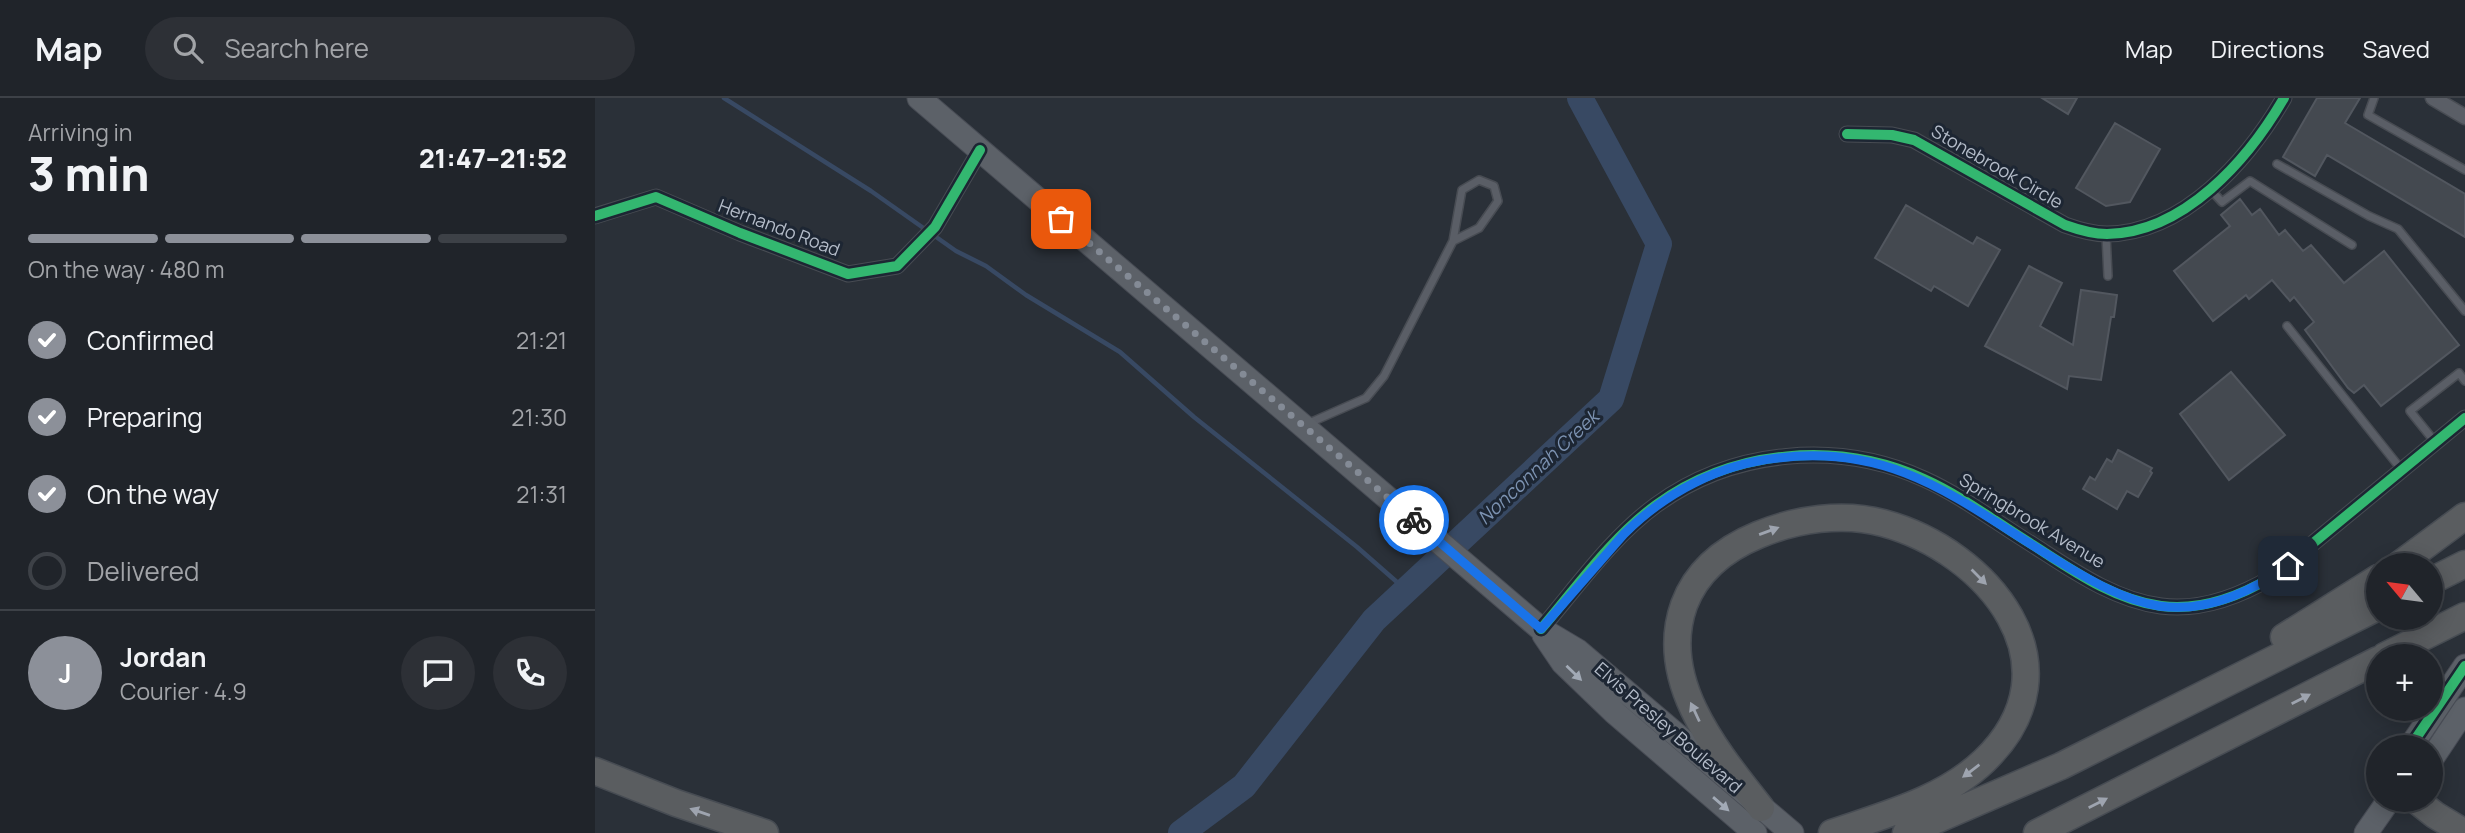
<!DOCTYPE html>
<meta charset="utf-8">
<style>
:root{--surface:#20242a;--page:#2d3036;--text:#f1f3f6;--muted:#a2a4a8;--line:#3d4147;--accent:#8c9099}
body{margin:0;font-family:Manrope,sans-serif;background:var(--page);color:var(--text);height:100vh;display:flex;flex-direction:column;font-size:26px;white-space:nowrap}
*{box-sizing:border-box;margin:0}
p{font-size:23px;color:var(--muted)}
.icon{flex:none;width:38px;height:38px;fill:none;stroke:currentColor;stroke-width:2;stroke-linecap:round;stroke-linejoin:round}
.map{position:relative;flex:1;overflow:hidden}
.details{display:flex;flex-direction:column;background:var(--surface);width:595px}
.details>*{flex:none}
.needle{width:46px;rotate:299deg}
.tools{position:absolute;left:1771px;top:455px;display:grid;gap:14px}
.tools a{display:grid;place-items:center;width:77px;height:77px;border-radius:50%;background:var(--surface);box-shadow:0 4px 18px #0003,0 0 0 2px var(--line);font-size:35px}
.pin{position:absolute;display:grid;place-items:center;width:60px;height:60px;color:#fff;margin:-30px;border-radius:14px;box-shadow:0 4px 10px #0006}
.courier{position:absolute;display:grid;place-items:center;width:70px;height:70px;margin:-35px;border:5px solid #1a73e8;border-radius:50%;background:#fff;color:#222;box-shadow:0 2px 9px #0007}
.overview em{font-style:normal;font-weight:800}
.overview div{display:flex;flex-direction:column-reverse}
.overview{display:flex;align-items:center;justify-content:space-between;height:119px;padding:0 28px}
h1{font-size:46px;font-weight:800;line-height:52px}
.bar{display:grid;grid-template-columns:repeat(4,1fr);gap:10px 7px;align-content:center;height:84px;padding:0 28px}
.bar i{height:9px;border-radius:5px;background:var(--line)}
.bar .current{background:var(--accent)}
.bar p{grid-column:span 4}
.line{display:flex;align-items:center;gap:18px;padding:0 28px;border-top:2px solid var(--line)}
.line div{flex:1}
.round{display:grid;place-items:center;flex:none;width:74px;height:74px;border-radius:37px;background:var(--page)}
ol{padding:0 28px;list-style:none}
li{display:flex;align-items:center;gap:21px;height:77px}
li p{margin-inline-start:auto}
li .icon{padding:7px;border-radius:50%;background:var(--accent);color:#fff;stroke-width:4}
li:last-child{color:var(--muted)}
li i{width:38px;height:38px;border:4px solid var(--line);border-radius:50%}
header{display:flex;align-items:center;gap:42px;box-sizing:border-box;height:98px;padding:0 35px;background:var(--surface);border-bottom:2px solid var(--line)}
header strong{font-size:33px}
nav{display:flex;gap:38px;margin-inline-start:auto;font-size:24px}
.search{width:490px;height:63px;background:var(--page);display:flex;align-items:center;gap:18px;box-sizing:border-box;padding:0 24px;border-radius:38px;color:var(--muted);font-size:26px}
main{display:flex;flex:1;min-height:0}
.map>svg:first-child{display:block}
</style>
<header>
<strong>Map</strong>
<div class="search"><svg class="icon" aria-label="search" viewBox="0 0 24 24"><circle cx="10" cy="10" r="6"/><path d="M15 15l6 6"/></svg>Search here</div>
<nav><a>Map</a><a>Directions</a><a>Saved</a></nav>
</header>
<main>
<section class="details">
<div class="overview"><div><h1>3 min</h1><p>Arriving in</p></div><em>21:47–21:52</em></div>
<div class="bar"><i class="current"></i><i class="current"></i><i class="current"></i><i></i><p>On the way · 480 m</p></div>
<ol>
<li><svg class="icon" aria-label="check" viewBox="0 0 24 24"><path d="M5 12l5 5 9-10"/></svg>Confirmed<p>21:21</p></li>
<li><svg class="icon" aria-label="check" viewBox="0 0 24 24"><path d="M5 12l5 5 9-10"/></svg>Preparing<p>21:30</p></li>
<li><svg class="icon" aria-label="check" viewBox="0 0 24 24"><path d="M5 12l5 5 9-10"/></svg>On the way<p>21:31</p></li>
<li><i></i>Delivered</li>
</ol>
<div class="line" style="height:126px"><b class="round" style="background:var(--accent);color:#fff">J</b><div><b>Jordan</b><p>Courier · 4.9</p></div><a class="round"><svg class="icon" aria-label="chat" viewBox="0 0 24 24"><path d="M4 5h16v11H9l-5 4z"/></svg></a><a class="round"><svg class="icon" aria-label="phone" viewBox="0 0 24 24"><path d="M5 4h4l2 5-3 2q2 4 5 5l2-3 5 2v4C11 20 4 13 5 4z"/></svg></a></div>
</section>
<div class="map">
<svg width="1870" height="735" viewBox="0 0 1870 735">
<rect width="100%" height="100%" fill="#2a3038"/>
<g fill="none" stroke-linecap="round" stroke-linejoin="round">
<path stroke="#384963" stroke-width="4.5" d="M129,0L276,93L361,153L391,168L431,197L525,254L599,319L762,449L811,492"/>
<path stroke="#384963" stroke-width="26" d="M586,735L649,688L779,522L1016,301L1064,146L985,0"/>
</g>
<path fill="#444950" stroke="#52575f" stroke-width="2" d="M1447,0H1482L1473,16Z
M1722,0H1765L1750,25L1870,96V139L1732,57L1720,78L1688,59Z
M1520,25L1565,51L1535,104L1511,108L1481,90Z
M1645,101L1657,117L1665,111L1684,137L1690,132L1708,153L1716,147L1749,185L1789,153L1864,247L1786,308L1769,287L1759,295L1753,290L1710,232L1719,224L1699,199L1695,203L1677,182L1654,201L1651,197L1618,223L1579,173L1635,128L1626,117Z
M1311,107L1378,146L1382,139L1405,152L1373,208L1339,188L1336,193L1280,160Z
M1434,168L1467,185L1445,228L1478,247L1486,192L1522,197L1519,219H1516L1506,282L1474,278L1472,291L1390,248Z
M1636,274L1690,337L1634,382L1585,316Z
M1523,352L1557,370L1555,373L1557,375L1543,399L1532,393L1522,411L1488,391L1495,379L1500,382L1512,361L1517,364Z"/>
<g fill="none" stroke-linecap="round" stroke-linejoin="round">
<g stroke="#484c53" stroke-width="10">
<path id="lane" d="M1779,0L1773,17L1870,72
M1682,66L1774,118L1803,131L1870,213
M1615,91L1627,104L1655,83L1757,147
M1511,137L1513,178
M1692,228L1806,371
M712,326L771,300L789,278L858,143L884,130L903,103L899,88L884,82L867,92L858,143
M1840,344L1815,313L1864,275L1870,283"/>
</g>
<g stroke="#484c53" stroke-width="17">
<path id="street" d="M1838,0L1870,19
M1252,36L1297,37L1319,42L1470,127C1484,132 1497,136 1512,136C1589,135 1653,62 1689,0
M0,118L61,99L145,135L253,176L302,168L340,129L385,52
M946,531C982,489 1016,440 1061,407C1138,351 1243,342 1329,381C1367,398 1402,425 1438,447C1477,472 1519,502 1566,508C1605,513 1645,498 1677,479L1870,320"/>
</g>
<g stroke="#484c55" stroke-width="25">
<path id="primary" d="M324,0L946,531L983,553L1197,735
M949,537L968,565L1019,614L1160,735
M1815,649L1870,568
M1836,662L1870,611
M1771,735L1794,702"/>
</g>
<g stroke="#474c53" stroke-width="29">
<path id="highway" d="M1804,467L1870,418
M1836,483L1870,466
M1689,539L1783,480
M1790,558L1870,518
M0,673L81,705L170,735
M1821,702L1840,717L1870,735
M1166,710C1122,654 1062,583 1089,507C1102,472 1129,451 1163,437C1201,421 1248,414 1288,425C1393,453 1488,568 1389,663C1348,702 1289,717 1237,735
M1311,735L1466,668L1783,509
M1442,735L1783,562"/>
</g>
<use href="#lane" stroke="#5a5e66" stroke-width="7"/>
<use href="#street" stroke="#5a5e66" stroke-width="14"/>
<use href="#primary" stroke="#5c6168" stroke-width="23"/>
<use href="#highway" stroke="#5a5d60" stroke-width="26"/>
<g stroke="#1d2633" stroke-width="15">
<path id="cycleway" d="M1252,36L1297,37L1319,42L1470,127C1484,132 1497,136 1512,136C1589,135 1653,62 1689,0
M0,118L61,99L145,135L253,176L302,168L340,129L385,52
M946,531C982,489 1016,440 1061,407C1138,351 1243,342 1329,381C1367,398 1402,425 1438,447C1477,472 1519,502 1566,508C1605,513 1645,498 1677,479L1870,320
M1815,649L1870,568"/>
</g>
<use href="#cycleway" stroke="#33b770" stroke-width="10"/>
</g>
<defs><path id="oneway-solid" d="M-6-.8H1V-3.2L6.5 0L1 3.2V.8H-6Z" transform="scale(1.75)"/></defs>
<g fill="#9ea4af">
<use href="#oneway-solid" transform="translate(1174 433) rotate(-20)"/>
<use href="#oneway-solid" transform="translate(1384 479) rotate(45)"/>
<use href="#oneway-solid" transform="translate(1706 601) rotate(-27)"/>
<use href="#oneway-solid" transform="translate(1100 614) rotate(-115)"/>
<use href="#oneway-solid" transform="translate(1376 673) rotate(143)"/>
<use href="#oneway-solid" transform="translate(1503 705) rotate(-27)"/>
<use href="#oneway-solid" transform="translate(105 714) rotate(-161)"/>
</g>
<g fill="#a2aab6">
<use href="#oneway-solid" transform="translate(979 575) rotate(44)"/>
<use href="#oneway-solid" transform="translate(1126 706) rotate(41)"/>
</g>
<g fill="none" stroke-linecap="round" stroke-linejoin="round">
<path stroke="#848b96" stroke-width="7" stroke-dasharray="0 12.6" d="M466,121L819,422"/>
<path stroke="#1a73e8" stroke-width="9" d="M819,422L946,531L1029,436C1070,395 1124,366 1183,360C1305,345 1370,408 1468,466C1498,484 1529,502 1564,508C1611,515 1656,494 1693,468"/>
</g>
<g text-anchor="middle" stroke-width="6" stroke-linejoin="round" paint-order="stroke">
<g font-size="18" fill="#b4bcc9" stroke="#1d2633">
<text transform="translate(1402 69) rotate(30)" y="6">Stonebrook Circle</text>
<text transform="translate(184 130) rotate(21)" y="6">Hernando Road</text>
<text transform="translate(1437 423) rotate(31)" y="6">Springbrook Avenue</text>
<text transform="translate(1073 630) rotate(41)" y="6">Elvis Presley Boulevard</text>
</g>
<g font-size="19" font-style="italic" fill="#7c92b1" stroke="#1d2633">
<text transform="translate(943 369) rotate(-43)" y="7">Nonconnah Creek</text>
</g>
</g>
</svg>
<div class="tools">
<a><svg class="needle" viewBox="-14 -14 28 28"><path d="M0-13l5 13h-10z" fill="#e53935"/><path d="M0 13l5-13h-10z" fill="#a2a4a8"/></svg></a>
<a>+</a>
<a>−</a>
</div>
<div class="pin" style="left:466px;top:121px;background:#ea580c"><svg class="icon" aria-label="bag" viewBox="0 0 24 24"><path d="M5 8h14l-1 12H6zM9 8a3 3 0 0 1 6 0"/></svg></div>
<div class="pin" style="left:1693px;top:468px;background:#1f2937"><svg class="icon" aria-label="home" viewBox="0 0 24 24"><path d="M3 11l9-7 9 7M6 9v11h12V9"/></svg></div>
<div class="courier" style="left:819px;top:422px"><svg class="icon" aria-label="bike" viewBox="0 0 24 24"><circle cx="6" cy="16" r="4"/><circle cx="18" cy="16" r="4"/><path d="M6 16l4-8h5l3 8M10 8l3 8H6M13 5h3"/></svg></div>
</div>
</main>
